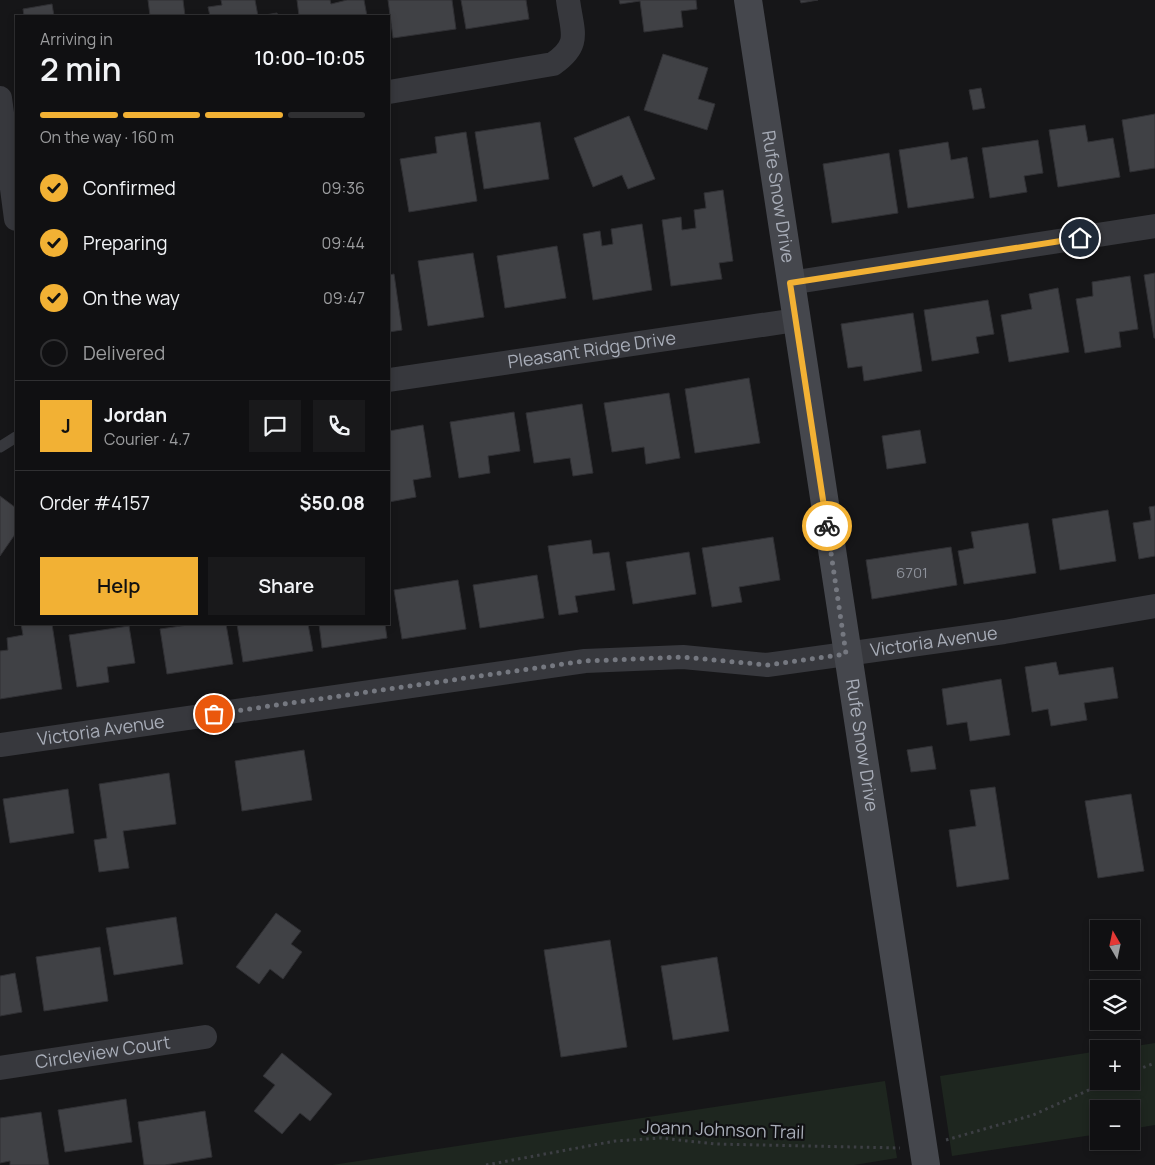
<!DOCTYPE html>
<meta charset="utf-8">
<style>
:root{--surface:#101012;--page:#19191b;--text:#f1f3f6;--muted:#9c9d9f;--line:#303032;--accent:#f2b134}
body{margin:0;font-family:Manrope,sans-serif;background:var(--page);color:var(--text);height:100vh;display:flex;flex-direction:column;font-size:19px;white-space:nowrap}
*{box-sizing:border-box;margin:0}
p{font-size:16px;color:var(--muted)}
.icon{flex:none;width:28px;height:28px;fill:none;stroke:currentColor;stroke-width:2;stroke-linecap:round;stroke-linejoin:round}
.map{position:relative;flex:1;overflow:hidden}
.side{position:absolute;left:15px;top:15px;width:375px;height:610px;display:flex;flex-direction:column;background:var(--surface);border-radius:0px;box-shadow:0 2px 8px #0003,0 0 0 1px var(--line)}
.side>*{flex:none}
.needle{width:32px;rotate:351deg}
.controls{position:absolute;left:1090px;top:920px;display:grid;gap:10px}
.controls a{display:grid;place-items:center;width:50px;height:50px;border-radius:0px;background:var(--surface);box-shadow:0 2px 8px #0003,0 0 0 1px var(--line);font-size:25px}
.pin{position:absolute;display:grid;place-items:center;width:42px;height:42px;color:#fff;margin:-21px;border:2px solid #fff;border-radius:50%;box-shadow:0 1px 5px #0007}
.courier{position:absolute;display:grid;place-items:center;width:50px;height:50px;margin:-25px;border:4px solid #f2b134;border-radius:50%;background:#fff;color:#222;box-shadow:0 1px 6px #0007}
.head em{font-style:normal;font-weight:600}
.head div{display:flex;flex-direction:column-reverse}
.head{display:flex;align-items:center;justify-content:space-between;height:85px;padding:0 25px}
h1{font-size:32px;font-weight:600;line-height:38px}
.bar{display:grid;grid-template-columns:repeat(4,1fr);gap:8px 5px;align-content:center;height:60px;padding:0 25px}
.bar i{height:6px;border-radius:4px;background:var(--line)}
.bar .active{background:var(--accent)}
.bar p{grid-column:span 4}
.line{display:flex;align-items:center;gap:12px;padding:0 25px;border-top:1px solid var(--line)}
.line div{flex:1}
.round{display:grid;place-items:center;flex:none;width:52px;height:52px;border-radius:0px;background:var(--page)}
ol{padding:0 25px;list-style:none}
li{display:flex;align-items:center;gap:15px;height:55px}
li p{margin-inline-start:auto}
li .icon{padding:5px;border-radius:50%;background:var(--accent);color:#111;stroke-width:4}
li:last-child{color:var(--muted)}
li i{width:28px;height:28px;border:2px solid var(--line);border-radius:50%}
.primary-button{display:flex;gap:10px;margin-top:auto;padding:10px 25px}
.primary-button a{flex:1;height:58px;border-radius:0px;background:var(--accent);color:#111;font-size:20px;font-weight:600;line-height:58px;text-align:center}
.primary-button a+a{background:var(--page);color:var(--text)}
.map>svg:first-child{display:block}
</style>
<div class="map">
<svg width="1155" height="1165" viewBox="0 0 1155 1165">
<rect width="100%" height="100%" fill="#161618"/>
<path fill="#1e261f" d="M1155,1043V1125L1131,1129V1109H1099V1134L952,1156L940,1076L1099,1051V1081H1131V1049H1116Z
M885,1081L897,1158L854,1165H332Z"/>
<path fill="#404145" stroke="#303034" d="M148,0H183L185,16H150Z
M221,0H255L258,16H210L208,7L222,5Z
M297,0H330L331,4L347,0H364L367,16H299Z
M388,0H452L456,29L393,38Z
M461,0H526L529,19L466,29Z
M619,0H696L697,9L681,11L683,27L644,32L640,1L620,4Z
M800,0H818L801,3Z
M52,4L54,16H24L23,9Z
M277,13L278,16H259Z
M663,54L708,68L698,99L715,104L707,130L644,110Z
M981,88L985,108L973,110L969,90Z
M1155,114V168L1130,172L1122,120Z
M629,116L655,179L628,189L622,175L593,187L574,138Z
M540,122L549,179L484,189L475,132Z
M1085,125L1088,142L1113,138L1120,177L1058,187L1049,130Z
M466,132L477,201L409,212L400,159L437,153L435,137Z
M1038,140L1043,173L1024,176L1027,192L990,198L982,148Z
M948,142L951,160L967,157L974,198L908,208L899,150Z
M889,153L898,213L832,223L823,164Z
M723,190L733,261L719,263L722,279L671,286L662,220L681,217L682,230L696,228L694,210L706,208L704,193Z
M642,224L652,290L593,300L583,234L600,231L602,246L613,244L611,229Z
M557,246L566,298L505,308L497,256Z
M473,253L484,317L428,326L418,261Z
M1155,273V338H1154L1144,275Z
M394,274L402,330L389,332V275Z
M1130,276L1138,329L1119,332L1121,347L1085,353L1076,299L1093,296L1092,282Z
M1058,288L1069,352L1009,362L1001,315L1032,309L1029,294Z
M988,300L994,334L976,337L979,353L932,361L924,310Z
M913,313L922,371L864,381L862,366L848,368L841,324Z
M749,378L760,443L695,453L685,389Z
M669,393L680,458L646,464L644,447L612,452L604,403Z
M582,404L593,473L573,476L570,458L534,463L526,413Z
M514,412L520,451L488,456L490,473L459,478L450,422Z
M423,425L431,477L413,480L416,497L389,502V431Z
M920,430L926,463L887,469L882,436Z
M0,496L16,508V533L0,556Z
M1155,506V556L1139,559L1133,523L1151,520L1149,507Z
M1108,510L1116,561L1060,570L1052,519Z
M1028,523L1036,573L964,584L958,551L974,548L971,532Z
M773,537L780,580L739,587L742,602L712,607L702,548Z
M591,540L593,554L609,552L615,590L575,596L578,612L559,615L548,546Z
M951,547L957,585L872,599L866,560Z
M689,552L696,594L633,604L626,562Z
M537,575L544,618L480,628L473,585Z
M458,580L466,629L402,639L394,590Z
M21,624H52L62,689L0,699V651L8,650L7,638L23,635Z
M195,624H226L233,664L167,674L160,629Z
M237,624H308L313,651L243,662Z
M319,624H385L387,638L322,648Z
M129,626L135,663L107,667L109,682L77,687L69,635Z
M1056,662L1059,675L1113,667L1118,698L1084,703L1087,720L1051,726L1048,709L1032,712L1025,667Z
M1001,679L1010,735L970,741L967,722L947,725L942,689Z
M932,746L936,769L911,772L907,750Z
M304,750L312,800L242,811L235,761Z
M169,773L176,824L123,831L129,868L99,872L94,840L107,838L99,784Z
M995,787L1009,879L957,887L949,830L976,826L970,790Z
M68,789L74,833L10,843L3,799Z
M1131,794L1144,871L1098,878L1085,801Z
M276,913L301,931L291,944L302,952L283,979L270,969L259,984L236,967Z
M176,917L183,964L114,975L106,928Z
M610,940L627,1047L561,1057L544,950Z
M100,947L108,1001L44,1011L36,957Z
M717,957L729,1031L673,1040L661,966Z
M15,973L22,1012L0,1016V976Z
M282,1053L332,1094L310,1121L300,1113L282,1134L254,1111L275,1085L263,1076Z
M126,1099L132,1142L65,1152L58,1110Z
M205,1111L212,1157L165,1165H144L138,1122Z
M41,1112L49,1165H10V1161L0,1163V1118Z"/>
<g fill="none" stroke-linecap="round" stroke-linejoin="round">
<path stroke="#3d3f44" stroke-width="3" stroke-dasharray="2.5 4" stroke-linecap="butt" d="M1131,1072L1155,1063
M946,1140L1033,1115L1109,1081
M486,1165L615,1141L661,1138L715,1144L900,1148"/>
<path stroke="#37383d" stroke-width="11" d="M0,447L16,437"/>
<g stroke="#37383d" stroke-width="24">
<path d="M389,92L553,64C582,44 572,32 568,0"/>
<path d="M0,98L16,219"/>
<path d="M790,283L1155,226"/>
<path id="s1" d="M389,380L796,320"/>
<path id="s2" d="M0,745L585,661L683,657L767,665L1004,632L1155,606"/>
<path id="s3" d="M0,1068L205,1037"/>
</g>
<path stroke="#45474d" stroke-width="28" id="s4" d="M748,0L926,1165"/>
</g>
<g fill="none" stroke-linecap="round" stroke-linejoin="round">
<path stroke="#757880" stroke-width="5" stroke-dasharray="0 9" d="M214,714L585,661L683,657L767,665L846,654L827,526"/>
<path stroke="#f2b134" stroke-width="6" d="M827,526L790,283L1080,238"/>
</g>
<g text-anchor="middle" stroke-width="4.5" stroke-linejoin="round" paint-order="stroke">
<g font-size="15" fill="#8e929b">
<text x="912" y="578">6701</text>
</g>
<g font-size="18" fill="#a8adb8" stroke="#111113">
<text dy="6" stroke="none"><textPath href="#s4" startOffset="199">Rufe Snow Drive</textPath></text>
<text dy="6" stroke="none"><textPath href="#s1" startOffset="205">Pleasant Ridge Drive</textPath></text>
<text dy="6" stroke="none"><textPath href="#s2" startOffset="942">Victoria Avenue</textPath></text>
<text dy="6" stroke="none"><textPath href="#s2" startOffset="102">Victoria Avenue</textPath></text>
<text dy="6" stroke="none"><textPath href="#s4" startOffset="754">Rufe Snow Drive</textPath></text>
<text dy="6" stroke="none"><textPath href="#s3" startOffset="104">Circleview Court</textPath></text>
<text transform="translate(723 1130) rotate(2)" y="6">Joann Johnson Trail</text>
</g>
</g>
</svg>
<div class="controls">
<a><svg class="needle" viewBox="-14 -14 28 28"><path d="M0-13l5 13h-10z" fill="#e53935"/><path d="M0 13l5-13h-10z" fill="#9c9d9f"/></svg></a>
<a><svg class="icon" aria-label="layers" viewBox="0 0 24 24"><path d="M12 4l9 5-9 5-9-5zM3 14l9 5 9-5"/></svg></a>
<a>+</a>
<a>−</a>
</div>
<div class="pin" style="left:214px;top:714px;background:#ea580c"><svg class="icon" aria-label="bag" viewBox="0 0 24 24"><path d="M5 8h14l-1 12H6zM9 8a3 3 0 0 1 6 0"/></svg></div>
<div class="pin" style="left:1080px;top:238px;background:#1f2937"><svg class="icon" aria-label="home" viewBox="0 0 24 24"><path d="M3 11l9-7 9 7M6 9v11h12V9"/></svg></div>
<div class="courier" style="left:827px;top:526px"><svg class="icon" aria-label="bike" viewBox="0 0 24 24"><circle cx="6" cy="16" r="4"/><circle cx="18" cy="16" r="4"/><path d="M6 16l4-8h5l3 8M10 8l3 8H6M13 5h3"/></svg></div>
<section class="side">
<div class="head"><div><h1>2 min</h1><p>Arriving in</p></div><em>10:00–10:05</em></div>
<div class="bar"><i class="active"></i><i class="active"></i><i class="active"></i><i></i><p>On the way · 160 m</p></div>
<ol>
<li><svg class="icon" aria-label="check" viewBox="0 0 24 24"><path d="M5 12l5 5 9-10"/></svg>Confirmed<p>09:36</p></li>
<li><svg class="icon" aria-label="check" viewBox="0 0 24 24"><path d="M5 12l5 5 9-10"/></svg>Preparing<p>09:44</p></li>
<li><svg class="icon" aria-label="check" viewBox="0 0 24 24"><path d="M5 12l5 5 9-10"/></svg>On the way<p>09:47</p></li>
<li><i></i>Delivered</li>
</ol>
<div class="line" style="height:90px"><b class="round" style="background:var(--accent);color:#111">J</b><div><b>Jordan</b><p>Courier · 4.7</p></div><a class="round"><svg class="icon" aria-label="chat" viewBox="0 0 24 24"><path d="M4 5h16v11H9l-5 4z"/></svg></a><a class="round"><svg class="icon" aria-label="phone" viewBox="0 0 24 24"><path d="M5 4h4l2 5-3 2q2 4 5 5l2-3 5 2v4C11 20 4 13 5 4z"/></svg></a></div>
<div class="line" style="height:65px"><div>Order #4157</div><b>$50.08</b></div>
<div class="primary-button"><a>Help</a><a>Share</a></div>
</section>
</div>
